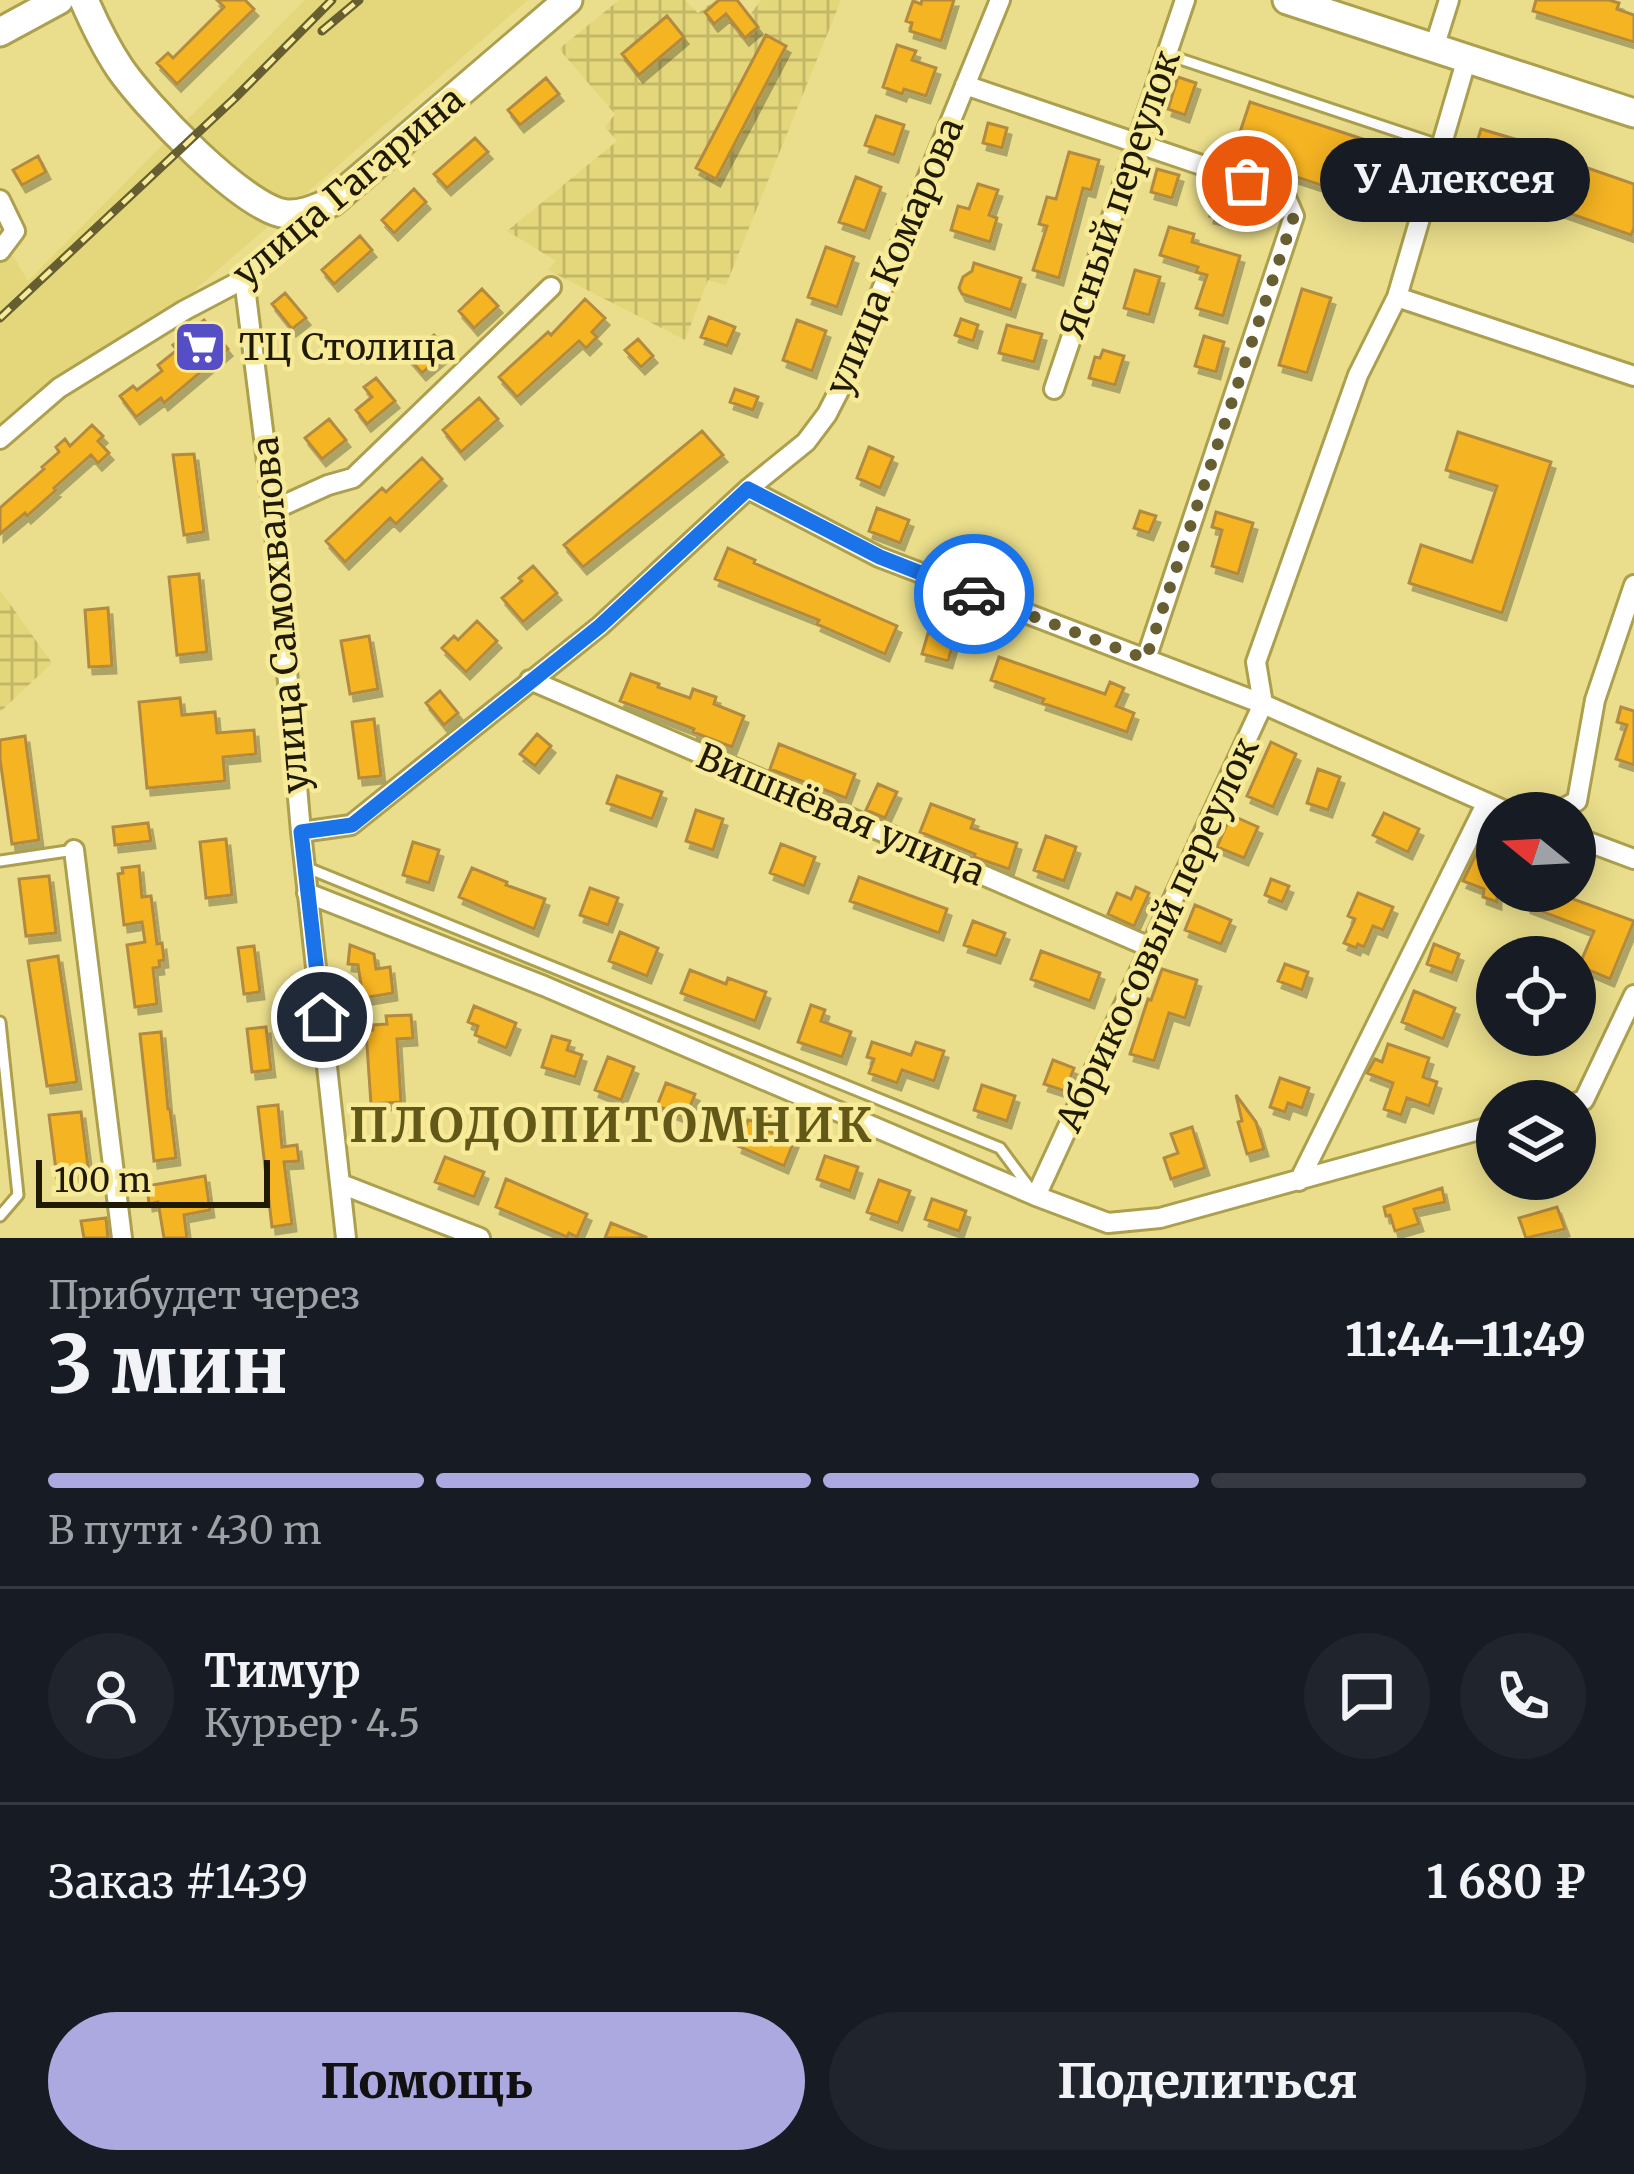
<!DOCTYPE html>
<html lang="ru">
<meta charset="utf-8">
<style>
:root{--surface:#171b24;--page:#20242c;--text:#f1f3f6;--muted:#9ea1a6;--line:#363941;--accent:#aba9e0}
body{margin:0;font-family:Merriweather,serif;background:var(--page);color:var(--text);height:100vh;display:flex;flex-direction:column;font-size:45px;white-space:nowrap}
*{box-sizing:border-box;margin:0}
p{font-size:39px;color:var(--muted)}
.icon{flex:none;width:66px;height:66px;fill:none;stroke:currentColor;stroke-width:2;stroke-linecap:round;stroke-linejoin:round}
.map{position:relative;height:1238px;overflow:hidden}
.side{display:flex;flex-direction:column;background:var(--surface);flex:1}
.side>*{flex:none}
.needle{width:78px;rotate:288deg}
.controls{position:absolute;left:1476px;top:792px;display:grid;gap:24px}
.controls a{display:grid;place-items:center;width:120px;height:120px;border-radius:50%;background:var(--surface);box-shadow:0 6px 30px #0003;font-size:60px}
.scale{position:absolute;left:36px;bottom:30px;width:234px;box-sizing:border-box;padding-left:12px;border:6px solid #201b00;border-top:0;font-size:33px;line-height:42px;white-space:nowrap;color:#201b00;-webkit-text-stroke:9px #f7eb99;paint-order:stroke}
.pin{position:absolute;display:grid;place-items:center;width:102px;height:102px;color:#fff;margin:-51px;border:6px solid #fff;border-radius:50%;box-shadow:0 3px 12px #0007}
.courier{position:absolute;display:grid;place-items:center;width:120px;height:120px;margin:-60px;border:9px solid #1a73e8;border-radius:50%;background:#fff;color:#222;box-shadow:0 3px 15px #0007}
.bubble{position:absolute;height:84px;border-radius:42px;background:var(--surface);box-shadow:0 6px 30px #0003;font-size:39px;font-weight:800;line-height:84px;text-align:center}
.headline em{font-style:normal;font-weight:800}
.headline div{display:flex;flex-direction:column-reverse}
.headline{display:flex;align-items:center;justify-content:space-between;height:204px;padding:0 48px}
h1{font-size:78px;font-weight:800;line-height:90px}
.bar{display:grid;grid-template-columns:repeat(4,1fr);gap:18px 12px;align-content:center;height:144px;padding:0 48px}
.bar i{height:15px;border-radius:9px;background:var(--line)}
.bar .active{background:var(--accent)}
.bar p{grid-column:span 4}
.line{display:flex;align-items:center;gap:30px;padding:0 48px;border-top:3px solid var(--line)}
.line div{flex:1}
.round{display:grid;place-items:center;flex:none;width:126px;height:126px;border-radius:63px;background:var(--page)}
.button{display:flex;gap:24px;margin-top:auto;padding:24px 48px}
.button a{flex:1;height:138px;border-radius:72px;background:var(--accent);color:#111;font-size:48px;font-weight:800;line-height:138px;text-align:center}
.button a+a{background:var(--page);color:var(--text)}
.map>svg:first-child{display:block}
</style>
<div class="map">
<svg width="1634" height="1238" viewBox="0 0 1634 1238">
<defs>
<pattern id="industrial-grid" width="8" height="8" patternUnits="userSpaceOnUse" patternTransform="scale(3)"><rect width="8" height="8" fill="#e4d77b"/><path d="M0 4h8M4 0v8" fill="none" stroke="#c3b869"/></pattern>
<filter id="shadow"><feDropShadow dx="4" dy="7" stdDeviation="0" flood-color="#0004"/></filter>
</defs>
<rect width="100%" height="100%" fill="#eade8c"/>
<path fill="#e4d77b" d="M305,0H528L187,297L34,407L0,437V246L5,242L28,281Z"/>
<path fill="url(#industrial-grid)" d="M619,0H685L698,13L715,0H737L750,15L761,0H841L726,285L708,280L685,340L548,270L556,261L507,231L617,141L605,127L615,114L559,49Z
M0,590L52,663L0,712Z"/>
<path fill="#f5b423" stroke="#b28a40" stroke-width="3" filter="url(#shadow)" d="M217,0H245L254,9L177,84L157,63L168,53L173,58L224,7Z
M719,0H737L758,27L745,38L726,14L714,24L705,12Z
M922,0H954L941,41L910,31L912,23L906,21L913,1L921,4Z
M1536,0H1609L1619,3L1617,9L1634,15V42L1533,11Z
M667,16L684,37L639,75L622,54Z
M766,35L786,46L716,179L696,168Z
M897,45L916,51L912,60L936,68L926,96L904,89L902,94L883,87Z
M1178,77L1196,83L1185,115L1168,109Z
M546,78L559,94L520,125L508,110Z
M1250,102L1381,145L1364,199L1232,156Z
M876,116L904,125L894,155L865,145Z
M988,123L1007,128L1002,148L983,143Z
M1481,129L1538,146L1528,182L1470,165Z
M475,138L488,152L447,188L434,174Z
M1069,152L1099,160L1091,190L1083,188L1059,278L1033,270L1047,226L1039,224L1047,197L1056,199Z
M38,156L46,172L22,185L13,170Z
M1576,164L1634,184V228L1631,235L1560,210Z
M1157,169L1179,175L1172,198L1151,192Z
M856,177L881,187L865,231L839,222Z
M978,184L998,190L989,215L997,218L990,242L951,230L958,206L969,209Z
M414,189L426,202L394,233L382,220Z
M1214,199L1236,204L1232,221L1210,216Z
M1169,227L1194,234L1192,242L1240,256L1223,316L1196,308L1207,275L1196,272L1198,267L1160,255Z
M360,236L372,250L334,284L322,270Z
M826,247L854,257L837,307L808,297Z
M974,263L1021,278L1011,310L962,294L959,288L963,277L972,271Z
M1135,270L1160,277L1149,315L1124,308Z
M482,289L498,306L474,328L459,311Z
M1302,289L1331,298L1307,373L1279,365Z
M285,293L306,318L292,329L272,304Z
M585,299L605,318L592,332L597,337L586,348L579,341L517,397L499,377L548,332L551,335Z
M709,317L735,327L727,346L701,337Z
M961,319L978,325L973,341L955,335Z
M204,320L228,349L164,403L161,398L136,417L120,396L133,386L137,390L162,371L158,365L177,350L173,345Z
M797,320L826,331L812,371L783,360Z
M1007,325L1042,334L1034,362L999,353Z
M434,335L448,351L422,373L408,357Z
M1204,336L1224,342L1216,372L1195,366Z
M638,339L653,356L641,367L625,350Z
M1103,350L1124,356L1115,385L1089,378L1095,357L1100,358Z
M376,378L395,401L367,424L356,410L372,397L364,387Z
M735,389L758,397L753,410L730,402Z
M479,398L498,419L461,452L443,430Z
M329,419L346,440L322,459L305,438Z
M92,425L103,436L98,441L109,453L98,463L91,455L54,488L56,490L27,516L25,513L0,534V508L44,469L42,467L59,452L56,447L65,439L70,446Z
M702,431L723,455L583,567L564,545Z
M1458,432L1551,462L1502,613L1409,583L1421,545L1472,562L1497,486L1446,470Z
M869,447L893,457L880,488L857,478Z
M194,454L204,532L184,535L173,455Z
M422,458L442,479L396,524L390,518L345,562L326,541L382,488L386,492Z
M877,508L909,520L900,543L869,531Z
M1140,511L1156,516L1149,533L1134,528Z
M1216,512L1253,523L1238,574L1212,566L1222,530L1212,527Z
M728,548L755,560L754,563L897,626L885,654L817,624L819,620L715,579Z
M533,566L557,593L523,622L502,598L522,581L519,578Z
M199,574L207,652L177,655L169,577Z
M108,608L112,666L89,667L85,610Z
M477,621L497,641L466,672L442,648L454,636L458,640Z
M928,633L954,640L948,661L922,654Z
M369,636L378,689L350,694L341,641Z
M999,657L1105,694L1110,682L1124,688L1116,706L1134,713L1127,732L1042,703L1044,699L991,680Z
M631,674L659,684L658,687L690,698L693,689L716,697L714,704L744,716L732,747L693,732L694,729L620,701Z
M440,691L458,713L444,725L426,703Z
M180,698L182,715L215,712L217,733L254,730L256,754L223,757L225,781L147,788L139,702Z
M1621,707L1634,711V765L1616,759L1627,725L1617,722Z
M374,719L381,776L359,778L352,722Z
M537,734L551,746L535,766L520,754Z
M25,736L39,840L12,844L0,759V740Z
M1271,742L1296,754L1273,807L1247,796Z
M779,744L855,774L846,798L770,769Z
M1318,769L1340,777L1328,810L1307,803Z
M617,776L662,792L652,819L607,803Z
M878,784L897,792L885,818L866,810Z
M931,804L974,820L971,828L1017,843L1009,869L974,857L975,854L920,832Z
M696,810L723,819L713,850L686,841Z
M1384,813L1419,829L1408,852L1373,835Z
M1231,815L1258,827L1244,858L1217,847Z
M148,823L151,841L115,845L113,827Z
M1046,836L1076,847L1064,881L1034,870Z
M226,839L232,895L206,898L200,842Z
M413,842L439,850L429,883L403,875Z
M781,844L815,857L804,886L770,873Z
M1477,852L1497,859V902L1483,897L1484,889L1463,881Z
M139,866L142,897L151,896L157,944L162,943L164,960L159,961L160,967L153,968L157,1004L135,1007L127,945L145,942L142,922L124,925L118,874L123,873L122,868Z
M472,868L507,882L506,885L545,899L534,929L459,897Z
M49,876L56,933L26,936L19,879Z
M859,877L947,909L939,933L850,901Z
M1271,879L1289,886L1282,902L1265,895Z
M1136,887L1149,893L1134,926L1108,914L1117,893L1131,899Z
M590,888L618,898L608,925L580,915Z
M1506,891H1551L1634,921L1610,979L1579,966L1594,931L1527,906L1529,901Z
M1358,893L1393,907L1383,930L1373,926L1364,947L1358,944L1356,948L1344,943L1355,919L1348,916Z
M1195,905L1231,920L1221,944L1185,930Z
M973,921L1005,933L996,956L964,945Z
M620,932L658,948L647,976L609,961Z
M1434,944L1459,954L1452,973L1427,964Z
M350,945L374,954L376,969L390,967L393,993L363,998L358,965L348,964Z
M254,946L260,992L244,994L238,948Z
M1041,951L1100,973L1090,1001L1031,979Z
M58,956L77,1082L47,1086L28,961Z
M1285,964L1308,972L1302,990L1278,981Z
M1162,969L1197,980L1185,1018L1169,1013L1154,1061L1130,1054L1148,999L1151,1000Z
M690,970L726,984L728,978L766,992L755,1021L681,993Z
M1414,991L1455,1008L1443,1039L1402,1022Z
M811,1005L825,1010L821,1021L851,1032L842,1057L798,1042Z
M474,1006L516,1023L506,1048L475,1035L478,1026L468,1022Z
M411,1015L413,1038L397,1039L401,1102L371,1104L366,1031L373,1030V1025L387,1024L386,1016Z
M266,1027L271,1070L252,1072L247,1029Z
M161,1032L168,1109H170L176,1158L154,1161L140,1034Z
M552,1036L570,1041L567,1050L582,1055L575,1077L542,1067Z
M872,1042L911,1055L916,1042L944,1051L934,1081L902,1070L897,1083L869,1073L874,1059L867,1057Z
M1388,1044L1429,1058L1423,1077L1437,1082L1429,1106L1407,1098L1401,1115L1384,1109L1393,1083L1367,1073L1375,1059L1382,1062Z
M608,1057L634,1067L621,1100L595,1090Z
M1053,1060L1074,1068L1065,1091L1044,1084Z
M1280,1078L1309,1088L1302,1108L1288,1103L1285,1112L1270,1107Z
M666,1083L695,1094L686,1117L657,1106Z
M982,1085L1015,1096L1007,1121L974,1110Z
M1236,1095L1256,1122L1264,1149L1247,1154L1238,1122L1242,1121Z
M278,1105L282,1147L297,1145L299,1161L284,1162L292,1224L272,1227L258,1107Z
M757,1111L770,1116L765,1130L794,1141L784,1166L738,1146L748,1120L753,1121Z
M81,1112L89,1174L57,1178L49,1115Z
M1192,1127L1205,1168L1171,1179L1164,1158L1178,1153L1171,1134Z
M825,1156L858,1167L850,1191L817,1179Z
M445,1157L484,1172L474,1197L435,1182Z
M205,1176L210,1210L184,1215L187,1238H164L158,1202L149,1204L147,1186Z
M506,1179L587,1214L577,1237L569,1233L567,1237L496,1207Z
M879,1180L910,1191L898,1223L867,1212Z
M1442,1188L1445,1202L1414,1209L1419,1224L1395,1231L1390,1215L1386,1216L1384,1207Z
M932,1199L966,1211L959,1231L925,1219Z
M1557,1207L1565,1229L1526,1238L1519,1218Z
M106,1218L108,1238H84L81,1221Z
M611,1223L646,1237V1238H605Z"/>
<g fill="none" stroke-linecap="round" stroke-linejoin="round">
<g stroke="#aca04e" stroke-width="15">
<path id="lane" d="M1168,55L1442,146
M0,861L74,850
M305,867L1000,1148L1029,1187
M0,1022L18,1195L0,1216"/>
</g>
<g stroke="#aca04e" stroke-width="24">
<path id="street" d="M1434,48L1449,0
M965,85L1284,193L1294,216L1146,659
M0,200L15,231L0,251
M244,279L273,510L301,832L346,1238
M1397,297L1634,376
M1054,389L1185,0
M0,439L59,388L185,310L244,279L322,210
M748,489L879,557L1263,704L1510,813
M273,510L328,485L353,478L551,287
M530,680L1152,948
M1555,813L1577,801L1595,700L1634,585
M301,832L351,825L600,626L748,489L806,442L827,414L847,375L1000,0
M1575,837L1634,859
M74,850L122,1238
M307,893L544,986L1036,1196L1108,1223L1160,1218L1497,1125
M1575,1103L1584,1100L1634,995
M1299,1181L1486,804
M341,1184L480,1238
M1036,1196L1263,704L1256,662L1358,375L1397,297L1467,58"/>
</g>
<g stroke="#aca04e" stroke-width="33">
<path id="secondary" d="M84,0C94,23 105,46 119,67C143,103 245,211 287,214C303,215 317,208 332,202L568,0
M1287,0L1634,113
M0,32L59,0"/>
</g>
<use href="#lane" stroke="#fff" stroke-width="9"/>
<use href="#street" stroke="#fff" stroke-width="18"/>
<use href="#secondary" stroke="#fff" stroke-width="27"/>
<g stroke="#665e30" stroke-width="9">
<path id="rail" d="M322,31L359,0
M0,318L235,98L332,0"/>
</g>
<use href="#rail" stroke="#f7eb99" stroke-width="4.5" stroke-dasharray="14" stroke-linecap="butt"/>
</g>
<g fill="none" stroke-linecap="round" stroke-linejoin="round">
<path stroke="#675f31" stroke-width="12" stroke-dasharray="0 21.6" d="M974,594L1146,659L1294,216L1284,193L1247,181"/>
<path stroke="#1a73e8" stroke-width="15" d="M322,1017L301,832L352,825L600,626L748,489L880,557L974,594"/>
</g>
<defs>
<g id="supermarket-square" transform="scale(2.7)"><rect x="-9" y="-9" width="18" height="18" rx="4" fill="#564ec5" stroke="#f7eb99"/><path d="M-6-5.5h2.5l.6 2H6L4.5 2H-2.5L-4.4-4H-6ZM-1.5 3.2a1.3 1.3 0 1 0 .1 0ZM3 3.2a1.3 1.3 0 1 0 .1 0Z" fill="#fff"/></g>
</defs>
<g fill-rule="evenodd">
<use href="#supermarket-square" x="200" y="347"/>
</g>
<g text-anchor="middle" stroke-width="9" stroke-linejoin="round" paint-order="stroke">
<g font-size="36" fill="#201b00" stroke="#f7eb99">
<text transform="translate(348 186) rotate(-40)" y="13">улица Гагарина</text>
<text transform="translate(1119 194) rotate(-71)" y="13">Ясный переулок</text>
<text transform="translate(894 256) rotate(-67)" y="13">улица Комарова</text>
<text transform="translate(280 615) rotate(-95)" y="13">улица Самохвалова</text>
<text transform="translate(841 814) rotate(23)" y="13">Вишнёвая улица</text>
<text transform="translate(1157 934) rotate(-65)" y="13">Абрикосовый переулок</text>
</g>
<g font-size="36" fill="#201b00" stroke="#f7eb99" text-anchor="start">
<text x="239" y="360">ТЦ Столица</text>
</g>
<g font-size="48" font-weight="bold" letter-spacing="3" fill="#625919" stroke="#f7eb99">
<text x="612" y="1142">ПЛОДОПИТОМНИК</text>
</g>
</g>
</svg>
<div class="controls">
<a><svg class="needle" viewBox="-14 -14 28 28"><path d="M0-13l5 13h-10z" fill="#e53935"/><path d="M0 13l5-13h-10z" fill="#9ea1a6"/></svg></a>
<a><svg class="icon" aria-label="locate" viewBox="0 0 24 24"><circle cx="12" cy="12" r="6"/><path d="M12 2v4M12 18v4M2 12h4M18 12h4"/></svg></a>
<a><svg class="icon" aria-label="layers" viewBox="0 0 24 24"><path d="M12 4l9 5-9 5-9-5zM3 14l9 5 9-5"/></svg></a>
</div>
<div class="scale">100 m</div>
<div class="pin" style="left:1247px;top:181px;background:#ea580c"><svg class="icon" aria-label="bag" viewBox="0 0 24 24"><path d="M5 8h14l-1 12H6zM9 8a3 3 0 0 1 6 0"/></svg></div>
<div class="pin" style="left:322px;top:1017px;background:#1f2937"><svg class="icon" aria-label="home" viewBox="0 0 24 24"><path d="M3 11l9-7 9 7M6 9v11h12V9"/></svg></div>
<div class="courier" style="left:974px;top:594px"><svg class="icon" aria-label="car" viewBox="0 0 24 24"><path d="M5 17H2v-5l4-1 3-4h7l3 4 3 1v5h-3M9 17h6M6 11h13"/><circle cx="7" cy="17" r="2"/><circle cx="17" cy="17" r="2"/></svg></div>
<div class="bubble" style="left:1320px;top:138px;width:270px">У Алексея</div>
</div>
<section class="side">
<div class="headline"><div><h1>3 мин</h1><p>Прибудет через</p></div><em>11:44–11:49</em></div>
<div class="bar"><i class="active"></i><i class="active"></i><i class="active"></i><i></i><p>В пути · 430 m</p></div>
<div class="line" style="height:216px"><a class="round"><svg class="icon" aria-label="person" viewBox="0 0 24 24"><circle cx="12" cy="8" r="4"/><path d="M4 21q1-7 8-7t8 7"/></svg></a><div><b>Тимур</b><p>Курьер · 4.5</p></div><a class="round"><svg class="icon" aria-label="chat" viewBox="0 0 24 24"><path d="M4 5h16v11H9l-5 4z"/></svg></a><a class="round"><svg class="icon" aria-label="phone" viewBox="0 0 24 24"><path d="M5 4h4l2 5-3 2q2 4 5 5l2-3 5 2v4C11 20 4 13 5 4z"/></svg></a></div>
<div class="line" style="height:156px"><div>Заказ #1439</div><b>1 680 ₽</b></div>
<div class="button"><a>Помощь</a><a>Поделиться</a></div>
</section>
